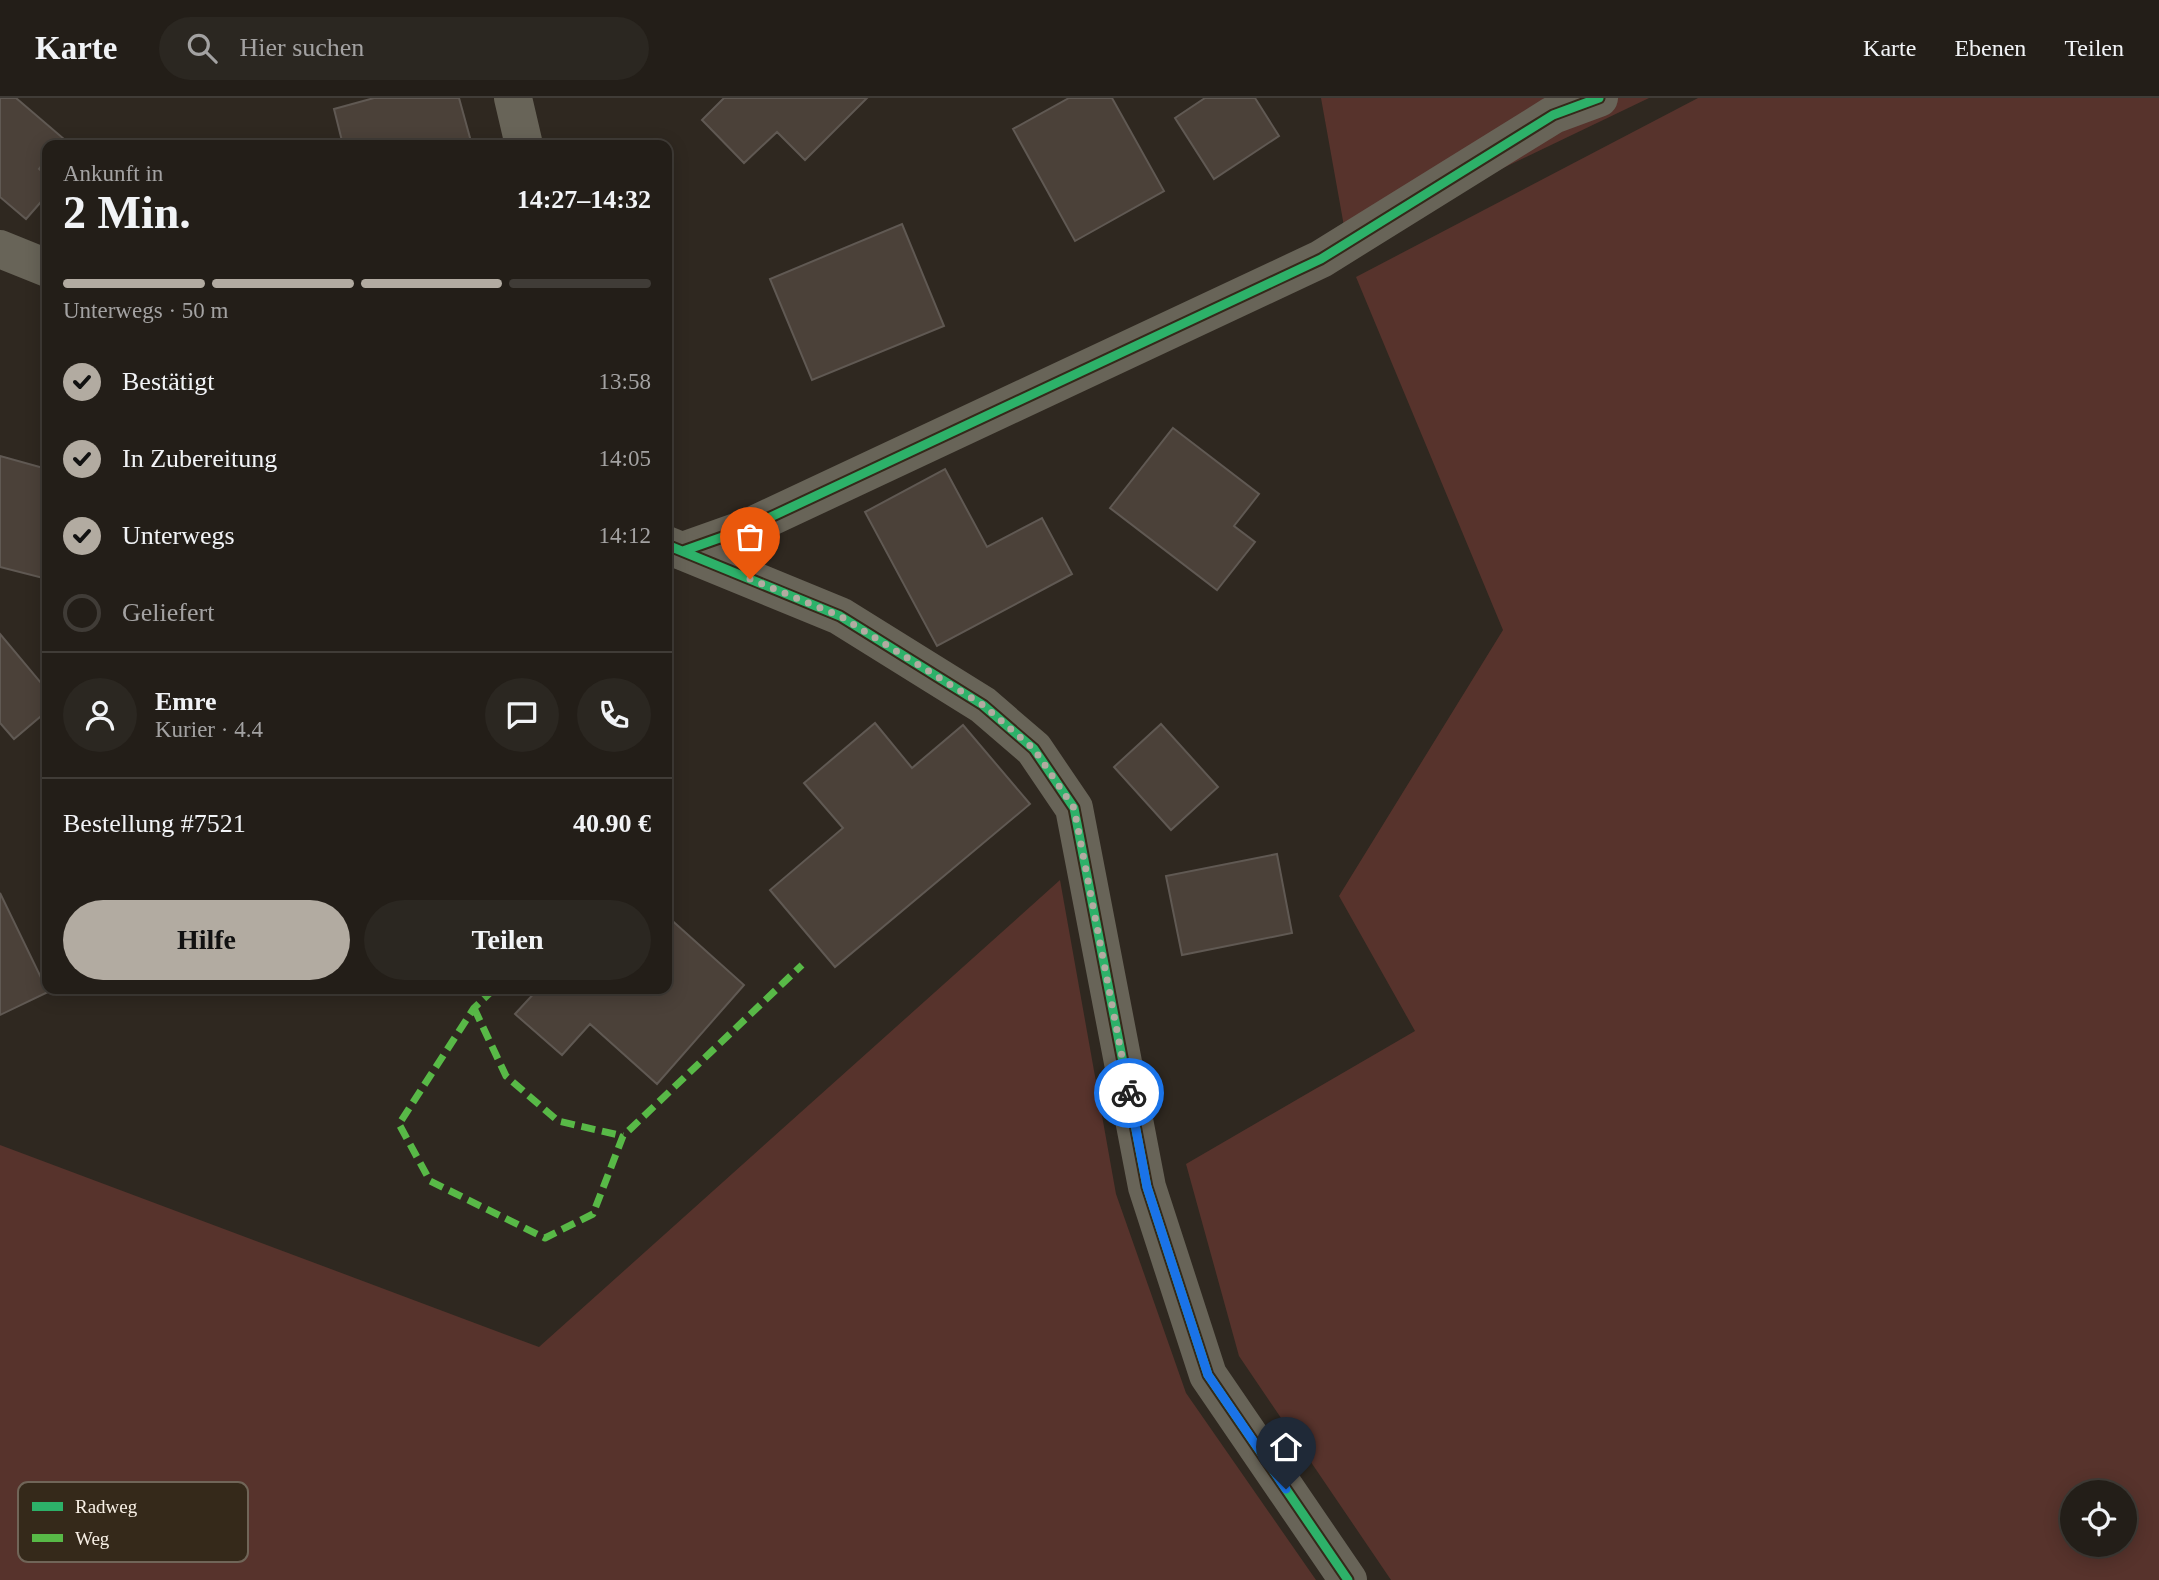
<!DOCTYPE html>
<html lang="de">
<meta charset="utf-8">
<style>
:root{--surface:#231e18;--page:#2b2721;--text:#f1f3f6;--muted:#a3a2a2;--line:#403c37;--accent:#b2aba1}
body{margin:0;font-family:Georgia,serif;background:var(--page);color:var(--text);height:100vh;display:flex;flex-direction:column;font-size:26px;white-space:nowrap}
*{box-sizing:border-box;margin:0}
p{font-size:23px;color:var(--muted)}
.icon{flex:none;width:38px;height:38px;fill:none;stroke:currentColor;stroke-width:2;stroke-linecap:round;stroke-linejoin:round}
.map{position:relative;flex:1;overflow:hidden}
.panel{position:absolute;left:42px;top:42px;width:630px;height:854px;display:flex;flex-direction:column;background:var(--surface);border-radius:14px;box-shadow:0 4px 18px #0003,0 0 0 2px var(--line)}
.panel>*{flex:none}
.buttons{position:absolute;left:2060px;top:1382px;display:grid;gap:14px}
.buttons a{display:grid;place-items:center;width:77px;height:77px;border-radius:50%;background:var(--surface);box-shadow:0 4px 18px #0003,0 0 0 2px var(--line);font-size:35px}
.pin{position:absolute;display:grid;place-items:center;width:60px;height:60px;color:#fff;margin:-72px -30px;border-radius:50% 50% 50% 0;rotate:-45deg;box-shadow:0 0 7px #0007}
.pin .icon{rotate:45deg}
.courier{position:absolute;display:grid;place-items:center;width:70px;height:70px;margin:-35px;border:5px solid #1a73e8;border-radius:50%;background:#fff;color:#222;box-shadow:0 2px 9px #0007}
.head em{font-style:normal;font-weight:800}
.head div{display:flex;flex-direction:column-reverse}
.head{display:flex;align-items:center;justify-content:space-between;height:119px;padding:0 21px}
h1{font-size:46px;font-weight:800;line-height:52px}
.bar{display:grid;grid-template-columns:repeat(4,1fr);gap:10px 7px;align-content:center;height:84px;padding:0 21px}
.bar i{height:9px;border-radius:5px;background:var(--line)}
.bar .active{background:var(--accent)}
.bar p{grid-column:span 4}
.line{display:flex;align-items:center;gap:18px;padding:0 21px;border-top:2px solid var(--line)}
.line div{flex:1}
.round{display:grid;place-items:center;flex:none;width:74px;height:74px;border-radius:37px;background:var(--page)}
ol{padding:0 21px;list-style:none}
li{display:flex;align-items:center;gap:21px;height:77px}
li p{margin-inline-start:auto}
li .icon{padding:7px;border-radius:50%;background:var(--accent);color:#111;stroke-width:4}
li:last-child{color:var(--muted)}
li i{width:38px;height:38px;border:4px solid var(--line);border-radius:50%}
.action{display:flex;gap:14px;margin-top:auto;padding:14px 21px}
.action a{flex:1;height:80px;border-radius:42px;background:var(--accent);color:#111;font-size:28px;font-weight:800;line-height:80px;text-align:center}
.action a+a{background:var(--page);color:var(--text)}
header{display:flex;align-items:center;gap:42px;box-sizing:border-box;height:98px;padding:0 35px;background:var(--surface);border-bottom:2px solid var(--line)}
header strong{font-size:33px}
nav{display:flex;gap:38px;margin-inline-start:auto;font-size:24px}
.search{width:490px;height:63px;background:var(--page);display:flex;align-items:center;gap:18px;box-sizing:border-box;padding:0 24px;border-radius:38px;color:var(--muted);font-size:26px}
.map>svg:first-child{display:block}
</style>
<header>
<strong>Karte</strong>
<div class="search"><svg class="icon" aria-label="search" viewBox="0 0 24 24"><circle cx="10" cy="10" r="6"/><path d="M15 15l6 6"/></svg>Hier suchen</div>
<nav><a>Karte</a><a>Ebenen</a><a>Teilen</a></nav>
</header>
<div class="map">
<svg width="2159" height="1482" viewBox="0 0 2159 1482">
<rect width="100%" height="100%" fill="#2f2820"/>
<path fill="#57332c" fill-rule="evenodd" d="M1321,0H1649L1347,145Z
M1698,0H2159V1482H1391L1239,1258L1186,1066L1415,933L1339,798L1503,532L1356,179ZM2072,1395H2124V1447H2072Z
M1060,782L1116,1096L1186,1295L1316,1482H0V1047L539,1249Z"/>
<path fill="#4b4139" stroke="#605953" stroke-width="2" d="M0,0H16L64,41L59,47H47V61L39,71L47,78V97L26,121L0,99Z
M374,0H459L472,47H343L334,11Z
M724,0H867L805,62L777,34L744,65L702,22Z
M1069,0H1112L1164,93L1075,143L1013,31Z
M1205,0H1255L1279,38L1214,81L1175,20Z
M902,126L944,228L812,282L770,181Z
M1173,330L1259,396L1234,428L1255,444L1217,492L1110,410Z
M0,358L47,371V481L0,469Z
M945,371L987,449L1042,420L1072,476L937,548L865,414Z
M0,536L47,592V613L14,641L0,625Z
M875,625L912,670L963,627L1030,706L835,869L770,792L843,730L804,685Z
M1161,626L1218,689L1171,732L1114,669Z
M1277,756L1292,835L1182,857L1166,778Z
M0,795L48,894L0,917Z
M667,818L744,887L657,986L590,926L562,957L515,916L538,891H667Z"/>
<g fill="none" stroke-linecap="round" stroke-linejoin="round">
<path stroke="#686458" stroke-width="38" d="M513,0L524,47
M683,453L745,431L1321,161L1553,17L1599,0"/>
<path stroke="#686458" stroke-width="38" d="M0,151L47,170
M667,447L840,518L983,607L1034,651L1074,710L1147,1089L1208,1277L1348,1482"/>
<path stroke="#58b947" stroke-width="7" stroke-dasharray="14 7" stroke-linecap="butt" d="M667,726L670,724
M494,891L474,910L399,1026L430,1083L545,1140L593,1116L623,1038L802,867
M474,910L506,978L558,1023L623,1038"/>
<g stroke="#35291a" stroke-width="13">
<path id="cycleway" d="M667,447L840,518L983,607L1034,651L1074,710L1147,1089L1208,1277L1348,1482
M683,453L745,431L1321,161L1553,17L1599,0"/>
</g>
<use href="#cycleway" stroke="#2db169" stroke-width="9"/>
</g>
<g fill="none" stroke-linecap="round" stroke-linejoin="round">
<path stroke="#b2aba1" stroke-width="7" stroke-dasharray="0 12.6" d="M750,481L840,518L983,607L1034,651L1074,710L1129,995"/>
<path stroke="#1a73e8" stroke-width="9" d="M1129,995L1147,1089L1208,1277L1286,1391"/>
</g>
<rect x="18" y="1384" width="230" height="80" rx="10" fill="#35291a" stroke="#706558" stroke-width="2"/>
<rect x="32" y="1404" width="31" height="9" fill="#2db169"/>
<rect x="32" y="1436" width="31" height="8" fill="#58b947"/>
<g font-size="19" fill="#f9f1e7">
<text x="75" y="1415">Radweg</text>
<text x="75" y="1447">Weg</text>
</g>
</svg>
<div class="buttons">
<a><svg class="icon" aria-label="locate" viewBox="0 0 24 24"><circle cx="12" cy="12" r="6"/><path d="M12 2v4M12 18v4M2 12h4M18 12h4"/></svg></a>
</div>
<div class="pin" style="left:750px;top:481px;background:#ea580c"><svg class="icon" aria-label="bag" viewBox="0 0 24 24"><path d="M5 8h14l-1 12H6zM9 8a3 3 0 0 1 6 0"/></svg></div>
<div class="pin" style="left:1286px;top:1391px;background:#1f2937"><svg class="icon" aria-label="home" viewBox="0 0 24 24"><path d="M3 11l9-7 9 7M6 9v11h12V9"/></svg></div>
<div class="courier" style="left:1129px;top:995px"><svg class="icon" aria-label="bike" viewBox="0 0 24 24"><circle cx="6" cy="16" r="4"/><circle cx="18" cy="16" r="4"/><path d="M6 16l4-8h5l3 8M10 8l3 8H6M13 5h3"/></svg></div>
<section class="panel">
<div class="head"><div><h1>2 Min.</h1><p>Ankunft in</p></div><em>14:27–14:32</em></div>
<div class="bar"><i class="active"></i><i class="active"></i><i class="active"></i><i></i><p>Unterwegs · 50 m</p></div>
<ol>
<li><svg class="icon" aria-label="check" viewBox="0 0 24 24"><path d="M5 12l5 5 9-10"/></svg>Bestätigt<p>13:58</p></li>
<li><svg class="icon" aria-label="check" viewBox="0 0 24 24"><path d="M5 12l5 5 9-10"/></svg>In Zubereitung<p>14:05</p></li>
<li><svg class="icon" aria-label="check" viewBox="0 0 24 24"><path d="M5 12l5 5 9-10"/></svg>Unterwegs<p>14:12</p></li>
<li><i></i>Geliefert</li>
</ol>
<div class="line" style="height:126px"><a class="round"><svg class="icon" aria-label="person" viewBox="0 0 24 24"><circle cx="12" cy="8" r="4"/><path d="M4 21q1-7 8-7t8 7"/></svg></a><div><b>Emre</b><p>Kurier · 4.4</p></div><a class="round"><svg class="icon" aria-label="chat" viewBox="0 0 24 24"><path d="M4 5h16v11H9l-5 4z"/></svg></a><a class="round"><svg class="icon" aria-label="phone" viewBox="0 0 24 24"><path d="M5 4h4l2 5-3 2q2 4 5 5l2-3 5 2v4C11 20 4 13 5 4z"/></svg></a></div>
<div class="line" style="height:91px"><div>Bestellung #7521</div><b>40.90 €</b></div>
<div class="action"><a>Hilfe</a><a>Teilen</a></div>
</section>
</div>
